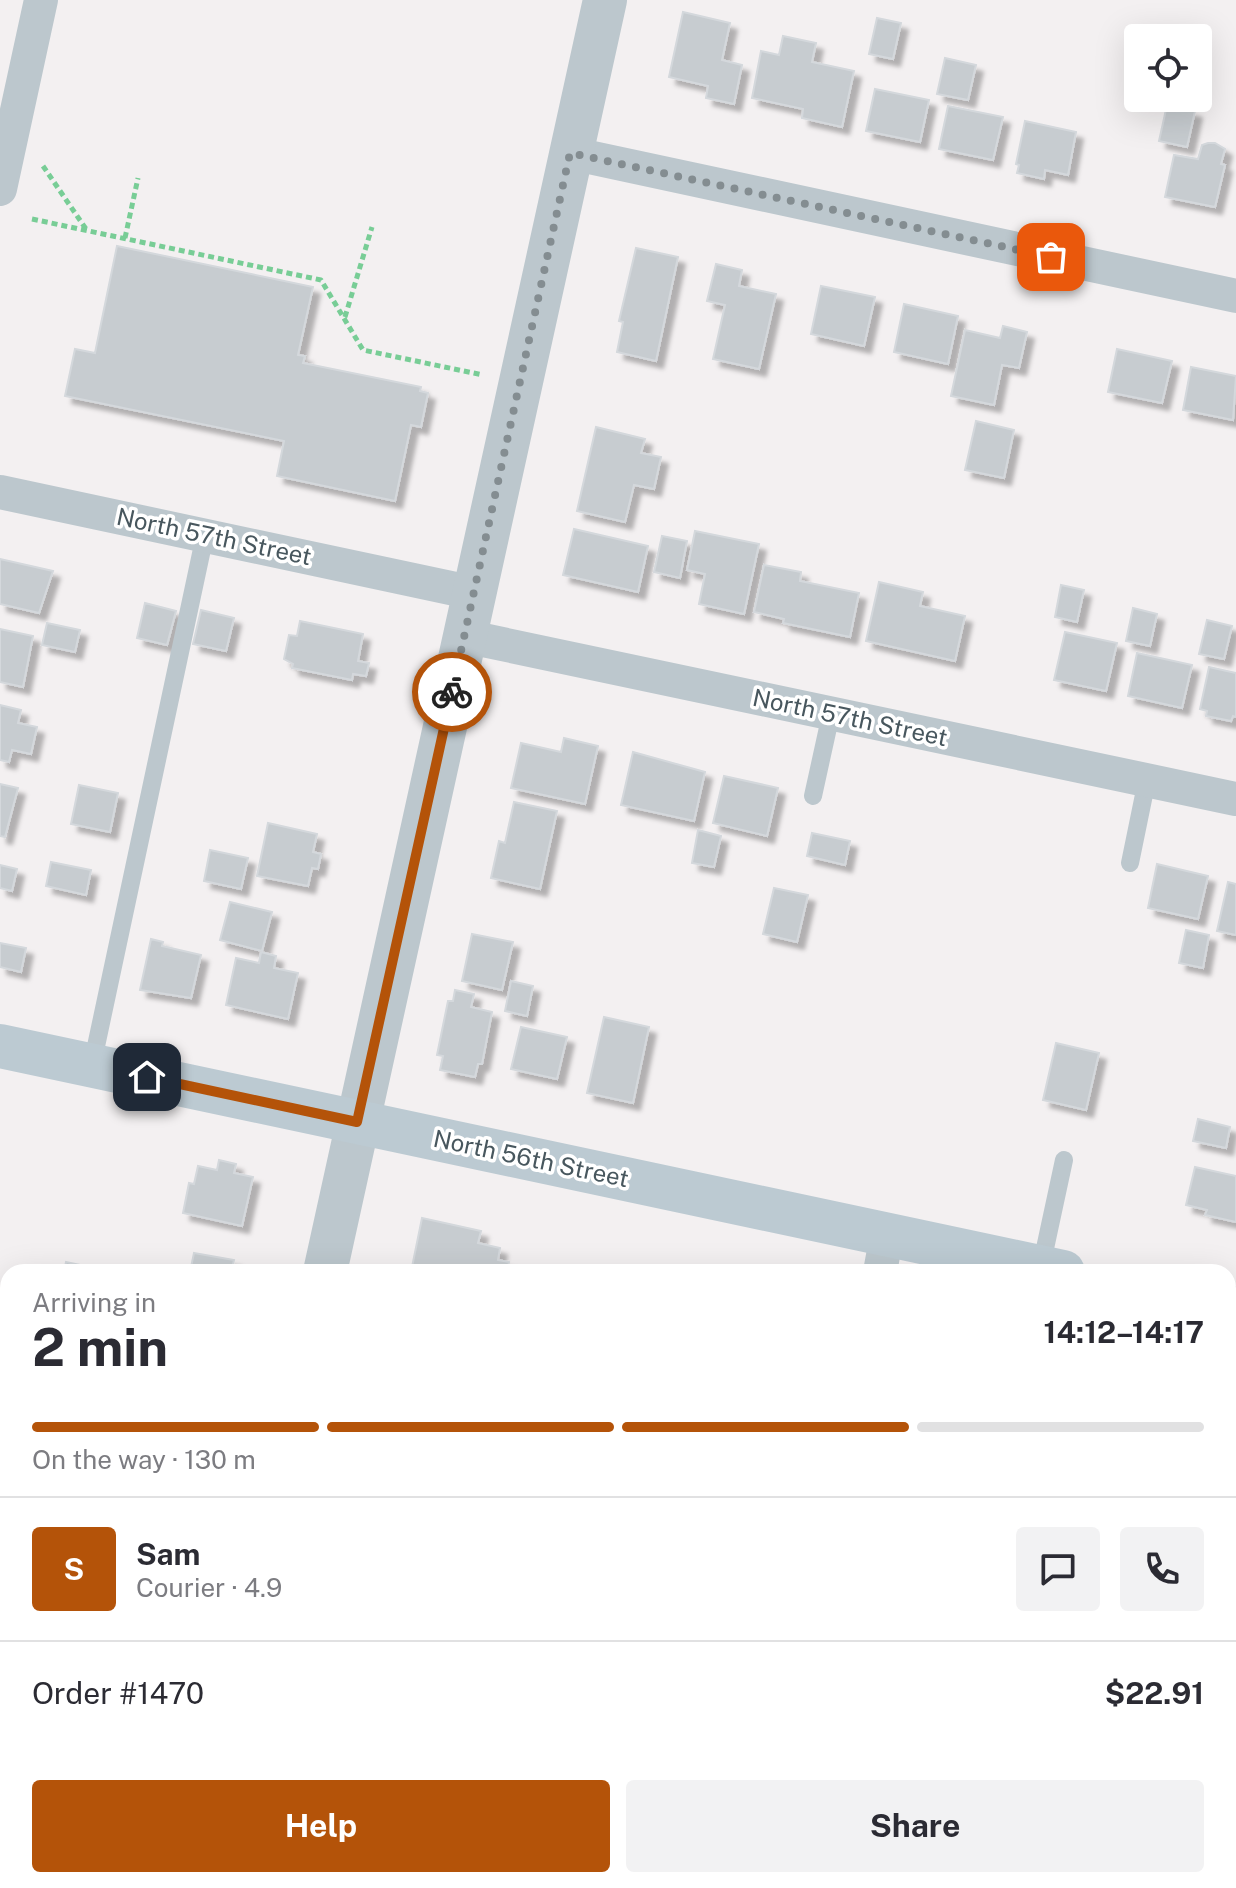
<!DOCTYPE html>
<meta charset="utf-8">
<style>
:root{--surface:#fff;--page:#f2f2f3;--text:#2b2b33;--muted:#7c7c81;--line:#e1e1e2;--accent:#b45309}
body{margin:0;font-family:"Public Sans",sans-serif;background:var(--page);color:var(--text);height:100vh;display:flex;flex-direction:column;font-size:30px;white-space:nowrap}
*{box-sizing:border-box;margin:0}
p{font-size:26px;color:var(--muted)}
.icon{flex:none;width:44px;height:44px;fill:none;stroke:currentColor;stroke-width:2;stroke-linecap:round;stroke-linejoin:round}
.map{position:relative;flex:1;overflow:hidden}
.sheet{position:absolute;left:0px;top:1264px;width:1236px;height:624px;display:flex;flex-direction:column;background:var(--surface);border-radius:24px 24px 0 0;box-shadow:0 8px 32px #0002}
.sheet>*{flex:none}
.fabs{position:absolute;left:1124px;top:24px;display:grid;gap:16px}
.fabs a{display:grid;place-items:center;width:88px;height:88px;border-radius:8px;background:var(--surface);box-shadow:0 8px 32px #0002;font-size:40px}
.pin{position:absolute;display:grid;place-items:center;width:68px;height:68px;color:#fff;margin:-34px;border-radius:16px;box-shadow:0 4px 12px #0006}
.courier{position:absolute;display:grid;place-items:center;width:80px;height:80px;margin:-40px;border:6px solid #b45309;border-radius:50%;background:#fff;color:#222;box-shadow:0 2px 10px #0007}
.headline em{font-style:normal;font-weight:700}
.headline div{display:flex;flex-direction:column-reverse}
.headline{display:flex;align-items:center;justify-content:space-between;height:136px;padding:0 32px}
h1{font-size:52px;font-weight:700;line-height:60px}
.bar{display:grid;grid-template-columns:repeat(4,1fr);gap:12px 8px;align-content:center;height:96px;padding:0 32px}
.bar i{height:10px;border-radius:6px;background:var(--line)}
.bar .on{background:var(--accent)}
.bar p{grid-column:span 4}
.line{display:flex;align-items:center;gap:20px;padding:0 32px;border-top:2px solid var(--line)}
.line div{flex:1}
.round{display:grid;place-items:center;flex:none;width:84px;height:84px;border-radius:8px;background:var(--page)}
.button{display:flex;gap:16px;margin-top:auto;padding:16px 32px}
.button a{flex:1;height:92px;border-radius:8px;background:var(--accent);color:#fff;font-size:32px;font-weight:700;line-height:92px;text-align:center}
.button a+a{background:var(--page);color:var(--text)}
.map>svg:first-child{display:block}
</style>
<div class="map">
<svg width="1236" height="1888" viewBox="0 0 1236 1888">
<defs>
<filter id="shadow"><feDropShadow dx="7" dy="7" stdDeviation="2" flood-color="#0004"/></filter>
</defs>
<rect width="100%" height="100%" fill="#f3f0f1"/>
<path fill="#c7ccd0" stroke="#d4d8dc" stroke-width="2" filter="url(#shadow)" d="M683,12L730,23L722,60L742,65L734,104L706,98L708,86L669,77Z
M877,18L901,23L893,59L869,54Z
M783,36L816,43L812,62L854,71L842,127L802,118L803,109L752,98L761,51L779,55Z
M945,58L976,65L968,100L937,94Z
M875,89L929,100L920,142L866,131Z
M1167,105L1195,111L1187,147L1159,141Z
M948,106L1003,117L993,160L939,149Z
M1025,121L1076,132L1068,175L1045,170L1044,179L1017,173L1019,165L1016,164Z
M1208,143H1215L1225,149L1221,164L1225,165L1215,207L1165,197L1174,155L1198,159L1202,145Z
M117,246L313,287L298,355L305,356L303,363L421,387L420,391L428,393L421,427L411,425L395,501L277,476L284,441L65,396L75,349L95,353Z
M636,248L678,257L656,361L617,352L623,322L619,321Z
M716,264L742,270L739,286L776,294L759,369L713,359L725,305L707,301Z
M821,286L875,297L864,346L811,334Z
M904,304L958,316L948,364L894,352Z
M1003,326L1027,332L1019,368L1002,365L994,405L951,396L965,330L1000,338Z
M1117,349L1172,361L1162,403L1108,392Z
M1191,367L1236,376L1233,420L1183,410Z
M976,421L1014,430L1004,478L965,470Z
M596,427L645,439L641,453L661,457L654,489L634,485L625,522L577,511Z
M574,529L648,546L638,592L563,575Z
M695,531L759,544L744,614L699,604L705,574L687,570Z
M662,536L687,541L680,578L654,572Z
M0,559L53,571L39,613L0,604Z
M764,565L801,572L800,581L859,593L850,637L783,623L784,619L754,612Z
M879,582L923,592L920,606L965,616L955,661L866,641Z
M1061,585L1084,590L1077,622L1055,617Z
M145,603L176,611L167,645L137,638Z
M1133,608L1157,614L1150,646L1126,641Z
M201,610L234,618L226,651L193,644Z
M1207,620L1232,626L1224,659L1199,654Z
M300,621L363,634L358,661L369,663L366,676L353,674L352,680L292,668L293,664L284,659L289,635L297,636Z
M47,623L80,630L75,652L42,645Z
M0,629L33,636L23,687L0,682Z
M1065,632L1117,643L1106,691L1054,680Z
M1137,653L1192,665L1182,708L1128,696Z
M1209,667L1236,673V717L1233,716L1231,721L1206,716L1207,711L1200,709Z
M0,705L21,710L18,723L37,727L31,754L12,750L9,762L0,760Z
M564,738L598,746L585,804L511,788L521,743L561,752Z
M633,752L705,772L694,821L621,805Z
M724,776L778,788L767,836L713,823Z
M0,784L18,788L5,837L0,836Z
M79,785L118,793L110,832L71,824Z
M514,802L557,811L540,889L491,878L499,841L505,843Z
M268,823L317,834L313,852L321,854L318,869L312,868L308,886L257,876Z
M698,830L721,836L714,867L692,863Z
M812,833L850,841L845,865L807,856Z
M210,850L248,858L241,889L204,881Z
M51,862L91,870L86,895L46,886Z
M1157,864L1208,876L1198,919L1148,908Z
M0,865L17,869L12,891L0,888Z
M1228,882L1236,884V935L1217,931Z
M774,888L808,895L797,942L763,934Z
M230,902L272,912L262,951L220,940Z
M1186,930L1209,935L1203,968L1179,963Z
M472,934L513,942L502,990L462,981Z
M151,939L163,942L162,946L201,955L191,998L140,990Z
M0,943L26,948L21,972L0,967Z
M261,952L276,956L274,968L298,973L288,1019L226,1005L236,958L259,963Z
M511,981L533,986L527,1016L505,1011Z
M455,990L474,994L471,1007L492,1012L482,1064H478L475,1077L440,1070L443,1056L437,1055L448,1001H453Z
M604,1017L649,1027L633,1103L587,1093Z
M521,1027L567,1037L557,1079L511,1069Z
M1056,1043L1099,1053L1086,1110L1043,1100Z
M1198,1119L1230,1127L1226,1148L1193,1141Z
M219,1160L236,1164L234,1173L253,1177L242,1226L183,1213L189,1183L194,1184L198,1166L217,1170Z
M1195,1167L1236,1176V1222L1205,1215L1207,1210L1186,1205Z
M422,1218L481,1231L478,1243L500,1248L498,1260L509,1262L507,1272H411Z
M194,1253L234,1260L231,1272H190Z
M66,1262L113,1272H64Z
M1232,1532H1236V1601L1228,1599V1553Z
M1228,1607L1236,1609V1661L1233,1677L1228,1676Z
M1228,1684L1236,1685V1754L1228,1752Z
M1228,1761L1236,1763V1813L1230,1812L1228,1819Z
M20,1880H105L103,1888H27L19,1886Z
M829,1880H936L935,1888H860Z
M1179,1880H1223L1221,1888H1177Z
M1040,1882L1068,1888H1038Z"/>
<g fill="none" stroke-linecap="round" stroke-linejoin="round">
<path stroke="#78cd96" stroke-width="5" stroke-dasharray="6 4" stroke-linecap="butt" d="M43,166L86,229
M32,219L321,280L363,350L483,375
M125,238L138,178
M345,317L372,227"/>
<path stroke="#bcc7cd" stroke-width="18" d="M813,796L831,714
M1130,863L1147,780
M92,1065L205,535
M1041,1267L1064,1160
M1,1573L8,1574
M474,1888L475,1880
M1027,1888L1028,1880"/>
<path stroke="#bcc7cd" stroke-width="34" d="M570,153L1236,296
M0,189L41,0
M0,492L474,593
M464,636L1236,799
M880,1272L887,1234
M0,1770L8,1772
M518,1880L556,1888
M748,1888L750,1880"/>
<path stroke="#bcc7cd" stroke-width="44" d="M325,1272L605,0
M193,1888L194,1880"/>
<path stroke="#bccad2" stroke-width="44" d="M0,1046L1063,1272
M1228,1307L1236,1309"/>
</g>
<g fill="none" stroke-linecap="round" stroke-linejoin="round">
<path stroke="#848d91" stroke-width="8" stroke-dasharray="0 14.4" d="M452,692L570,153L1051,257"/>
<path stroke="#b45309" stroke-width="10" d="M147,1077L357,1122L452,692"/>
</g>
<g text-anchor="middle" stroke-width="7" stroke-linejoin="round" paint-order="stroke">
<g font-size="24" fill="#48575e" stroke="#fff">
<text transform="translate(214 537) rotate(12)" y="8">North 57th Street</text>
<text transform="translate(850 718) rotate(12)" y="8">North 57th Street</text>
<text transform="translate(531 1159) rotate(12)" y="8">North 56th Street</text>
</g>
</g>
</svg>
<div class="fabs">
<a><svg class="icon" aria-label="locate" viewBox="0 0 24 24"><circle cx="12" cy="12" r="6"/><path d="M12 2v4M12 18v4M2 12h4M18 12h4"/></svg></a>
</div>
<div class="pin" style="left:1051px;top:257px;background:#ea580c"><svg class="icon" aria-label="bag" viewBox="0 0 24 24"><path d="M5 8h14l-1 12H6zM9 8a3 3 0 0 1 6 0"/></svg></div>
<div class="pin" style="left:147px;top:1077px;background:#1f2937"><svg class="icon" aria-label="home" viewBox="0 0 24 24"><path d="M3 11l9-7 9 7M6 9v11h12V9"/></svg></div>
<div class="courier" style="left:452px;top:692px"><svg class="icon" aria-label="bike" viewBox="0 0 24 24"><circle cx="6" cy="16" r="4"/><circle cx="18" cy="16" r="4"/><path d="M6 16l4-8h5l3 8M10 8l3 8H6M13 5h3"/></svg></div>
<section class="sheet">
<div class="headline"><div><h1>2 min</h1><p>Arriving in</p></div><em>14:12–14:17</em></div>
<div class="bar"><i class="on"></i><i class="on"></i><i class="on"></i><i></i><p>On the way · 130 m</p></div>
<div class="line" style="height:144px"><b class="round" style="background:var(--accent);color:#fff">S</b><div><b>Sam</b><p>Courier · 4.9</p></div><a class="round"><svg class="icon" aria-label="chat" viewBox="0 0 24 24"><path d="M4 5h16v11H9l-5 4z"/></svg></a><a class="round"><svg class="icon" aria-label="phone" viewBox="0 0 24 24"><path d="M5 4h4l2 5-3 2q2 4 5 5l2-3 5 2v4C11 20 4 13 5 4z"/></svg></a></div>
<div class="line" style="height:104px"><div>Order #1470</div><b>$22.91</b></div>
<div class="button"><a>Help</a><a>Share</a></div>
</section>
</div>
